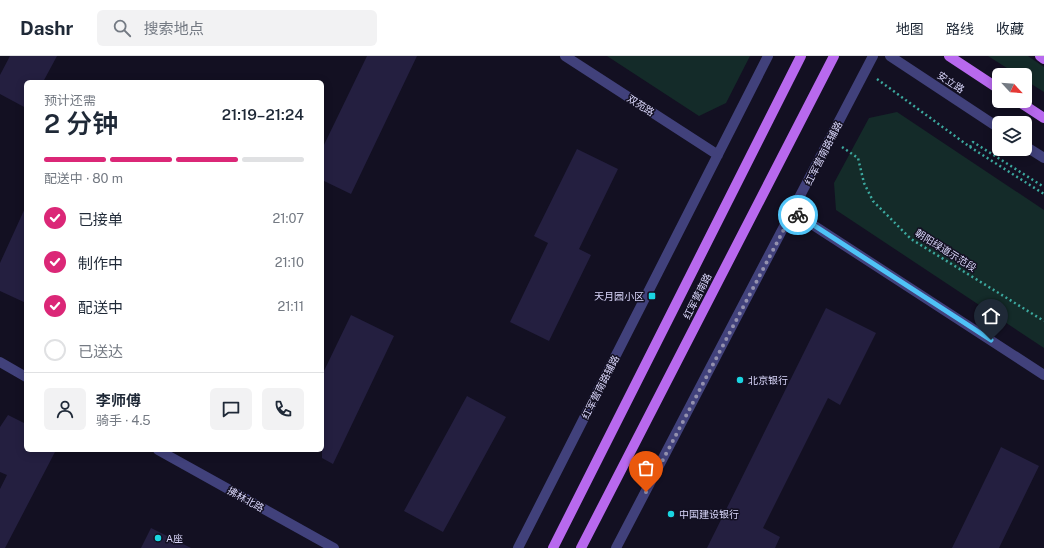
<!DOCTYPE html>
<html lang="zh">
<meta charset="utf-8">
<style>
:root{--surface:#fff;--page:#f2f2f3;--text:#1f2937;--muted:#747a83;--line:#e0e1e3;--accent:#db2777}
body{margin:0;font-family:"Public Sans","Noto Sans SC",sans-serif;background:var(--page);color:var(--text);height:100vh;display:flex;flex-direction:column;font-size:15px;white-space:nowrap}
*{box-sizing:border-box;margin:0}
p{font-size:13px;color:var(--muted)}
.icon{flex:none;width:22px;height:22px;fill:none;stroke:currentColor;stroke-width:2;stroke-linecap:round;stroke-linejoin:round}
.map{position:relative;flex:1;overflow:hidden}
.sheet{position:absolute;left:24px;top:24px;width:300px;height:372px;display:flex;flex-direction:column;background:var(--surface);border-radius:6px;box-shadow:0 2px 10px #0003}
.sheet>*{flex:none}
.needle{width:26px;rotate:116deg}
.tools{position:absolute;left:992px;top:12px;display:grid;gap:8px}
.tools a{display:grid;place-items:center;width:40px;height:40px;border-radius:6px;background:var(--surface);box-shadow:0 2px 10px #0003;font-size:20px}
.pin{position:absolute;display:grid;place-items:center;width:34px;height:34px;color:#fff;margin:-41px -17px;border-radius:50% 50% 50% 0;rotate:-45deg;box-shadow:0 0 4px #0007}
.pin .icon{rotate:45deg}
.courier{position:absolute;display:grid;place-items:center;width:40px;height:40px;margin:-20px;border:3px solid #4fc3f7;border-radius:50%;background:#fff;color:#222;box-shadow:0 1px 5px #0007}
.head em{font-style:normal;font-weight:600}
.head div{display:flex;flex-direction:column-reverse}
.head{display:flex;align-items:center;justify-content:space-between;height:68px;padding:0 20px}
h1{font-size:26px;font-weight:600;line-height:30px}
.bar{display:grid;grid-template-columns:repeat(4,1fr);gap:6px 4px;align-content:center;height:48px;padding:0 20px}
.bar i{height:5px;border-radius:3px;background:var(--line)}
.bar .selected{background:var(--accent)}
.bar p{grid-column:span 4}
.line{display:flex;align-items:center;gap:10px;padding:0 20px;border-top:1px solid var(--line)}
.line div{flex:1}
.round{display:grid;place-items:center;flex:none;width:42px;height:42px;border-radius:6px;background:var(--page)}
ol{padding:0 20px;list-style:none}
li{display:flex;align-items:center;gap:12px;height:44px}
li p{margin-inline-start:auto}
li .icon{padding:4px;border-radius:50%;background:var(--accent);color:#fff;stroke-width:4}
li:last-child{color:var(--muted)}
li i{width:22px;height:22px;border:2px solid var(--line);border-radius:50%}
header{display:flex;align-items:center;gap:24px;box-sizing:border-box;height:56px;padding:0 20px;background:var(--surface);border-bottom:1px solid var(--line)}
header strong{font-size:19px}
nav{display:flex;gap:22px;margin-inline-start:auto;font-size:14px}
.search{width:280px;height:36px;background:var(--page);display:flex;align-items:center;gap:10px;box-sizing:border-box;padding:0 14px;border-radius:6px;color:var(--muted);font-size:15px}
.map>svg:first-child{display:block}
</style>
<header>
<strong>Dashr</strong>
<div class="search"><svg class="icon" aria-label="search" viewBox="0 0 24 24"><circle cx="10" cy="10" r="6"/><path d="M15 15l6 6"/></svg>搜索地点</div>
<nav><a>地图</a><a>路线</a><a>收藏</a></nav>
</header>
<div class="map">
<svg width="1044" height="492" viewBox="0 0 1044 492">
<rect width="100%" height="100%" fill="#131022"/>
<path fill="#142b29" d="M607,0H750L726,47L699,60Z
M988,0H1028L1044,11V36L1025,24V19H1018Z
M897,56L1044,154V292L836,154L834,127L869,62Z"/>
<path fill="#241f40" d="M10,0H57L43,26H26V52L0,38V19Z
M367,0H417L351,138L322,124V93Z
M577,93L618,113L579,193L591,199L549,285L510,266L548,187L534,180Z
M26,150V247L0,235V207Z
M826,252L876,277L840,349L828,342L763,472L780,481L775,492H707Z
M351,259L394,280L333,408L322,402V319Z
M467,340L506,361L443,476L404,455Z
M8,359L26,368V394H56L5,492H0V433L7,419L0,416V371Z
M1001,391L1039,410L999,492H952Z
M151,472L191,492H141Z"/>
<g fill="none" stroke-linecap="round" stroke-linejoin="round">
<path stroke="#3ca89e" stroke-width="2.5" stroke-dasharray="2 3" stroke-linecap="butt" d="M877,23L970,91L1044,138
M842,91L858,102L864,127L873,145L911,183L1044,265
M970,91L973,86L1044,131"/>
<path stroke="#41417b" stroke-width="10" d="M565,0L718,99
M890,0L999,72
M1025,90L1044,102
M793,156L1044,319
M0,306L26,321
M158,394L334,492
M518,492L768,0
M616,492L873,0"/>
<path stroke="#b869ee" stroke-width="10" d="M949,0L999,33
M1040,0L1044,3
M1018,45L1044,62
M553,492L801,0
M581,492L834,0"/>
</g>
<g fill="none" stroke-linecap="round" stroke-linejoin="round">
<path stroke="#9491ae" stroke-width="4" stroke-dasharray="0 7.2" d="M646,436L793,156L798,159"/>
<path stroke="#4fc3f7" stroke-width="5" d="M798,159L991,284"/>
</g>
<g fill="#1ad5e2" stroke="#131022" stroke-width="1.5">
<rect x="648" y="236" width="8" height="8" rx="2"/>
<circle cx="740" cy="324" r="4"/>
<circle cx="671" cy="458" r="4"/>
<circle cx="158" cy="482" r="4"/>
</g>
<g text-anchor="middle" stroke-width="3" stroke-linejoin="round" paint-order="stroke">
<g font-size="10" fill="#d9d6fa" stroke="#131022">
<text transform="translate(951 26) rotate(34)" y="4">安立路</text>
<text transform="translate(641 49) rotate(33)" y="4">双苑路</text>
<text transform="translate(823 97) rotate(-63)" y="4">红军营南路辅路</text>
<text transform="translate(946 194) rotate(32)" y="4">朝阳绿道示范段</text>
<text transform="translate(697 240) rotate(-63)" y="4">红军营南路</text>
<text transform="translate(600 331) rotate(-63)" y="4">红军营南路辅路</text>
<text transform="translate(246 443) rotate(29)" y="4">拂林北路</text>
</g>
<g font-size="10" fill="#d9d6fa" stroke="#131022" text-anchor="start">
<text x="644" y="244" text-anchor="end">天月园小区</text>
<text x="748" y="328">北京银行</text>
<text x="679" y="462">中国建设银行</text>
<text x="166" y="486">A座</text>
</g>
</g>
</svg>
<div class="tools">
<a><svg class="needle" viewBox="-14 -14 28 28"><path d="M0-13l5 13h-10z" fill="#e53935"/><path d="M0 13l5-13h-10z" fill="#747a83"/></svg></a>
<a><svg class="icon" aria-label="layers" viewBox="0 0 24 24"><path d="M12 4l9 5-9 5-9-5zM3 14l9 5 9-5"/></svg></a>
</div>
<div class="pin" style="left:646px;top:436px;background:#ea580c"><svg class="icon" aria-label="bag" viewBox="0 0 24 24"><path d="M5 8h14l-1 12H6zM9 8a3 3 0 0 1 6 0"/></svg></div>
<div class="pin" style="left:991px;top:284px;background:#1f2937"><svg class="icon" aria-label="home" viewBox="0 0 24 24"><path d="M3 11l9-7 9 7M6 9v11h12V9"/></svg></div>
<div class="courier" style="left:798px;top:159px"><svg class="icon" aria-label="bike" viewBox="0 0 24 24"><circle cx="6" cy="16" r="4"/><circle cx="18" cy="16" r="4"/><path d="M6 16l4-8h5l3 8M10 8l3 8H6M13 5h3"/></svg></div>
<section class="sheet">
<div class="head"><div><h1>2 分钟</h1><p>预计还需</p></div><em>21:19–21:24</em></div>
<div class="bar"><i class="selected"></i><i class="selected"></i><i class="selected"></i><i></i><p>配送中 · 80 m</p></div>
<ol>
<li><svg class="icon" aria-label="check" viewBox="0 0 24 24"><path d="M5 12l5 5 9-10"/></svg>已接单<p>21:07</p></li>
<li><svg class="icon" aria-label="check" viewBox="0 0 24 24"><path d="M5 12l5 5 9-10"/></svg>制作中<p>21:10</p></li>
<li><svg class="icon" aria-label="check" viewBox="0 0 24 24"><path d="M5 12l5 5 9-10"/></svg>配送中<p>21:11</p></li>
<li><i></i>已送达</li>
</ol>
<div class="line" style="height:72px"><a class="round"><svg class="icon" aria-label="person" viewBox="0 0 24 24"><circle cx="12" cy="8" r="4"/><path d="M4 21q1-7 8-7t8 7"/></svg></a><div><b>李师傅</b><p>骑手 · 4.5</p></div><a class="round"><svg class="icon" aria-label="chat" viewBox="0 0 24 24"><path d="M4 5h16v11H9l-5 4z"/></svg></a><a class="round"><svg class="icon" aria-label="phone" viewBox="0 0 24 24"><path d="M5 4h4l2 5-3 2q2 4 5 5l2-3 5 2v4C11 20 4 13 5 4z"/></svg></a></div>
</section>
</div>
